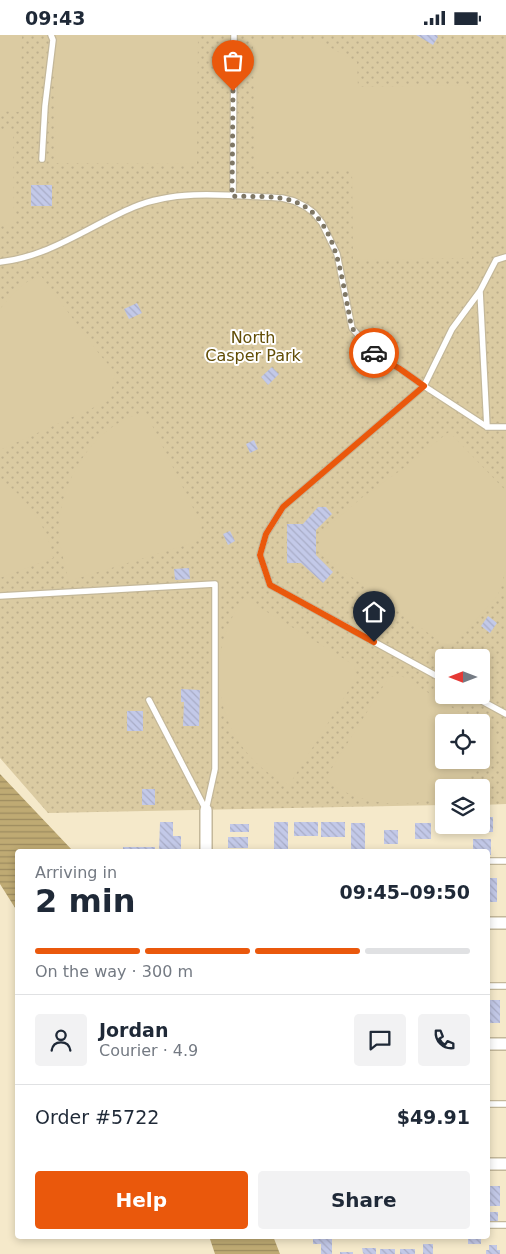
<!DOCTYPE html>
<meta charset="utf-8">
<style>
:root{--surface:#fff;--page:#f2f2f3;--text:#1f2937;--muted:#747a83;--line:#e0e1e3;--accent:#ea580c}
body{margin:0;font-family:"DejaVu Sans",sans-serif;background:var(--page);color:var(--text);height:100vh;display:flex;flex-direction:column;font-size:19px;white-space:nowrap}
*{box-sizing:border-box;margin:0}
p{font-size:16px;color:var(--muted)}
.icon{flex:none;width:28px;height:28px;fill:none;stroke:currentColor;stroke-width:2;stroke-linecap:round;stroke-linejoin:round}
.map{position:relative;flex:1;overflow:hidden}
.side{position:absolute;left:15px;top:814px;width:475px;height:390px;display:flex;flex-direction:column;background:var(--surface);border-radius:5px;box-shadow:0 2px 8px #0003}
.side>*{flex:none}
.needle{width:32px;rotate:270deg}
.buttons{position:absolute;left:435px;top:614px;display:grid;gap:10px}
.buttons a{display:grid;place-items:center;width:55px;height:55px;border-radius:5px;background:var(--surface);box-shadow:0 2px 8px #0003;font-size:25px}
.pin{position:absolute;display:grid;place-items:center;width:42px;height:42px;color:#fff;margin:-51px -21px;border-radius:50% 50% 50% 0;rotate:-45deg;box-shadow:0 0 5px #0007}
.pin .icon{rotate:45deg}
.courier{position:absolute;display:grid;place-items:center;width:50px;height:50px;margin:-25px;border:4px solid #ea580c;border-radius:50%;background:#fff;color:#222;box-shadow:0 1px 6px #0007}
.summary em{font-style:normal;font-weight:800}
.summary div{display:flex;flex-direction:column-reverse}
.summary{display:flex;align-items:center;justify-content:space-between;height:85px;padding:0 20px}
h1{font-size:32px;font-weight:800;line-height:38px}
.bar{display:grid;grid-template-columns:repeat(4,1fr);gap:8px 5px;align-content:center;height:60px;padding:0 20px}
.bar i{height:6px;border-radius:4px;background:var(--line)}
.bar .selected{background:var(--accent)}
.bar p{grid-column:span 4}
.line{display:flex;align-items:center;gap:12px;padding:0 20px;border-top:1px solid var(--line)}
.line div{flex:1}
.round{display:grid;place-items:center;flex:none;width:52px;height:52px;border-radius:5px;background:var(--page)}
.cta{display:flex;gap:10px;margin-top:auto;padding:10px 20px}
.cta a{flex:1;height:58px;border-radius:5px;background:var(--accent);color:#fff;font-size:20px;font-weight:800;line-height:58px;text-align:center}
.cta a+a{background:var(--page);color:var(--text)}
.status{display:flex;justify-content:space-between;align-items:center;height:35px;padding:0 25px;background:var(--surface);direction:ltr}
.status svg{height:14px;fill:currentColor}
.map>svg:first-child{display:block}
</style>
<div class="status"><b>09:43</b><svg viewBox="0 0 49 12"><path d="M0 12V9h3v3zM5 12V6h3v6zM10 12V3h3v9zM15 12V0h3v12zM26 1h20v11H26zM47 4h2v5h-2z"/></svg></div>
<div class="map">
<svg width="506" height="1219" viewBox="0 0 506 1219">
<defs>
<pattern id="grass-dots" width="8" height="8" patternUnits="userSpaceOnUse" patternTransform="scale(1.25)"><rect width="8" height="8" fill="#dbcba2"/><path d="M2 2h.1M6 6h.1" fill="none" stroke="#bdaf8c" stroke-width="1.8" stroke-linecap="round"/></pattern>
<pattern id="water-rules" width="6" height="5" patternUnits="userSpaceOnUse" patternTransform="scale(1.25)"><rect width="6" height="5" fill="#bfaa73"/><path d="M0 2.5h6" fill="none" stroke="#9d8b5f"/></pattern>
<pattern id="building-back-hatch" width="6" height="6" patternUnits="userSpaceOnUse" patternTransform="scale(1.25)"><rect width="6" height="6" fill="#c3c9e8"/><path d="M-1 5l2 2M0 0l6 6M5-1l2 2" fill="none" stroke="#a9adc7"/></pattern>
</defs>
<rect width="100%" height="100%" fill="#f5e9ca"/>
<path fill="url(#grass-dots)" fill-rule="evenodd" d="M0,0H506V769L481,770V752H444V770L48,778L0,723ZM444,622H481V660H444ZM444,688H481V725H444Z"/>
<path fill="#dbcba2" d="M0,0H22L20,77L0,76Z
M56,0H198L197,129L55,128Z
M315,4L357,27L358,52L469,50L472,223L353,225L352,135L255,137L253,5Z
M0,96H13L14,190H0Z
M41,241L100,320L115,337L110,365L0,415V274C10,262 25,244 41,241Z
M145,376L202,491L196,507L69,546C65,531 61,516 59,501C57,462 79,416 111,393C121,385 133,381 145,376Z
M449,397L506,456V534L498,560L450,614L320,519L319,499L364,461L401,435Z
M0,444C19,457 35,476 45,497C49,505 51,514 53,523L0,543Z
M244,563L354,630L357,642L289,750C217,717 198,625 244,563Z
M400,640L475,687L444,688V725H481V691L499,702L496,710L488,724L473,740L455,752H444V759C416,775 369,770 341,755C335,752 330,748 325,744L389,642Z"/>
<path fill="url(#water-rules)" d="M0,739L73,816H18L17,876L0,849Z
M209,1201H273L280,1219H215Z"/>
<path fill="url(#building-back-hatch)" d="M416,0H437L438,2L433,10Z
M31,150H52V171H31Z
M137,268L142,278L129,284L124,274Z
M272,332L279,339L268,350L261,342Z
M254,405L258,414L250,418L246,409Z
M318,472H326L332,479L316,495V520L333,537L323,548L301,528H287V489H303Z
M230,496L235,506L228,510L223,499Z
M189,533L190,544L175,545L174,534Z
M488,581L497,588L490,598L481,591Z
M181,654L200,655L199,691H183L184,667H181Z
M127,676H143V696H127Z
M142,754H155V770H142Z
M481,782H493V797H474V790H481Z
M160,787H173V801H181V815H159Z
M274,787H288V816H274Z
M294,787H318V801H294Z
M321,787H345V802H321Z
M351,788H365V816H351Z
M415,788H431V804H415Z
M230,789H249V797H230Z
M384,795H398V809H384Z
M228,802H248V813H228Z
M473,804H491V820H488V816H473Z
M123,812H155V816H123Z
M488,843H497V867H488Z
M488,965H500V988H488Z
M488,1151H500V1171H488Z
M488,1177H498V1186H488Z
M313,1201H323V1203H332V1219H321V1209H313Z
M468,1201H481V1209H468Z
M423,1209H433V1219H423Z
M489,1210H497V1215H500V1219H486V1215H489Z
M362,1213H376V1219H364L363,1218Z
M380,1214H395V1219H380Z
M400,1214H415V1219H400Z
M340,1217H353V1219H340Z"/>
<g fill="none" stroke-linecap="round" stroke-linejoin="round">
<g stroke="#c4b89a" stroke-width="8">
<path id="lane" d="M42,124L45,71L53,5L51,0
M233,161L234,0
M0,227C49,222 89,191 134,172C178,153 235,161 282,163L294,166L306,172L314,178L322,188L337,219L352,293L373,317L400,334L424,351L283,472L266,499L260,520L270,550L444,645
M480,256L452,294L424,351L487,392H506
M487,392L480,256L496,225L506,222
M0,561L215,549V734L206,775
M471,660L506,679
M149,665L206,775
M488,826H506
M488,951H506
M488,1069H506
M488,1190H506"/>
</g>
<g stroke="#c4b89a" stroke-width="14">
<path id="street" d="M206,775V816
M488,888H506
M488,1009H506
M488,1129H506"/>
</g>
<use href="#lane" stroke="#fff" stroke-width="5.5"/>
<use href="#street" stroke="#fff" stroke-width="11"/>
</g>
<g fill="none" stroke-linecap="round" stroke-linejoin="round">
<path stroke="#7f7765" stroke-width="5" stroke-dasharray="0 9" d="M233,56L232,161C250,162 277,160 293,166C335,180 340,236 348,273C349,279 350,286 352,292C355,299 368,312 374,318"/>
<path stroke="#ea580c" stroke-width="6" d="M374,318L400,334L424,351L283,472L266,499L260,520L270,550L374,607"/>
</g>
<g text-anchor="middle" stroke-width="4" stroke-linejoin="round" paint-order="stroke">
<g font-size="16" fill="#624d06" stroke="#fff">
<text x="253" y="308">North<tspan x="253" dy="18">Casper Park</tspan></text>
</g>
</g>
</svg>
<div class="buttons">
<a><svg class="needle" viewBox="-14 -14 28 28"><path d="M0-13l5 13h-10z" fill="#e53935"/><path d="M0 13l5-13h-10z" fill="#747a83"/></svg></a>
<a><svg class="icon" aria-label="locate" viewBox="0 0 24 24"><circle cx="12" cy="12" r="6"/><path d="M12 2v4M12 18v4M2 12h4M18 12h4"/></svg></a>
<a><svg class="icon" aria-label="layers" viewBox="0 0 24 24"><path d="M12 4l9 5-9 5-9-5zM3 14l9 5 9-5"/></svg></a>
</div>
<div class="pin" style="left:233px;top:56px;background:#ea580c"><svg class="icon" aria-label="bag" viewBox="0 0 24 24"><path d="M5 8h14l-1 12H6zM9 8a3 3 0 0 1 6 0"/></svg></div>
<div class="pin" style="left:374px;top:607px;background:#1f2937"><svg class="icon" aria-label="home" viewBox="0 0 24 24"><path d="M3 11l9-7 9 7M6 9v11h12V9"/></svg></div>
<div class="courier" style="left:374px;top:318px"><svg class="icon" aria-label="car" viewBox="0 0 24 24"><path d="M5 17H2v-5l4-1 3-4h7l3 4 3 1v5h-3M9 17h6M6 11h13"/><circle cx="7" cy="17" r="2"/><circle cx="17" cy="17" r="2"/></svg></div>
<section class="side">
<div class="summary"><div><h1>2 min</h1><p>Arriving in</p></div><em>09:45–09:50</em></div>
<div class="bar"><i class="selected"></i><i class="selected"></i><i class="selected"></i><i></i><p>On the way · 300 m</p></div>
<div class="line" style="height:90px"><a class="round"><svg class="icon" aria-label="person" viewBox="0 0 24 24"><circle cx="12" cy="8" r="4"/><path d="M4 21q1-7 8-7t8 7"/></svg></a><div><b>Jordan</b><p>Courier · 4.9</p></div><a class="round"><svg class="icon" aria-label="chat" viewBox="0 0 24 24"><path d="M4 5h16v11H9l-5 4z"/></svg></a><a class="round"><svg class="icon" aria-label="phone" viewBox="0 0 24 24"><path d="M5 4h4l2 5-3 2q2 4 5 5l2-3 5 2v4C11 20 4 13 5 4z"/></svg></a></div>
<div class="line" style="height:65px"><div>Order #5722</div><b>$49.91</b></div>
<div class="cta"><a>Help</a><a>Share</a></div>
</section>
</div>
